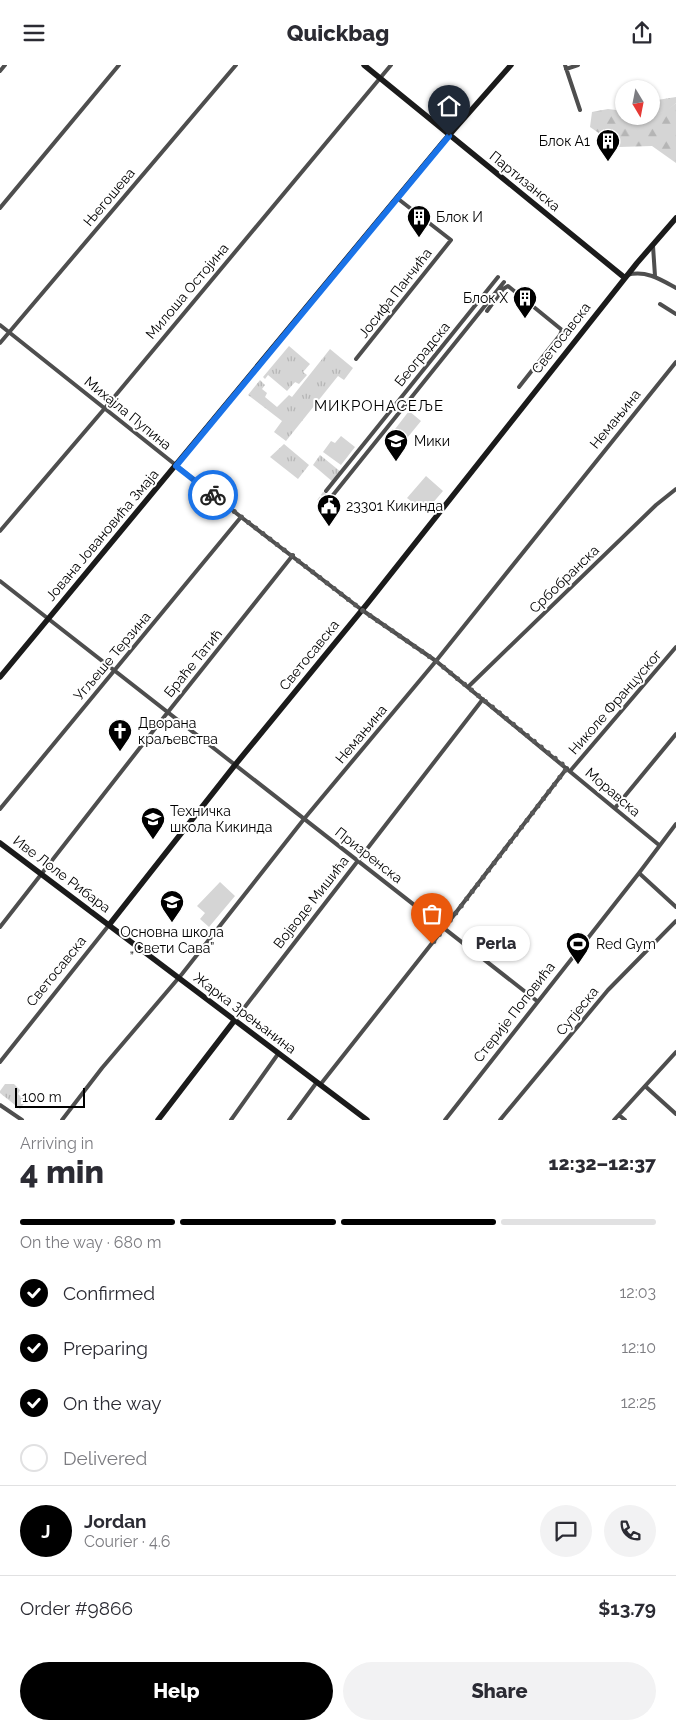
<!DOCTYPE html>
<meta charset="utf-8">
<style>
:root{--surface:#fff;--page:#f2f2f3;--text:#2b2b33;--muted:#7c7c81;--line:#e1e1e2;--accent:#000}
body{margin:0;font-family:Raleway,sans-serif;background:var(--page);color:var(--text);height:100vh;display:flex;flex-direction:column;font-size:19px;white-space:nowrap}
*{box-sizing:border-box;margin:0}
p{font-size:16px;color:var(--muted)}
.icon{flex:none;width:28px;height:28px;fill:none;stroke:currentColor;stroke-width:2;stroke-linecap:round;stroke-linejoin:round}
.map{position:relative;height:1055px;overflow:hidden}
.details{display:flex;flex-direction:column;background:var(--surface);flex:1}
.details>*{flex:none}
.needle{width:32px;rotate:170deg}
.controls{position:absolute;left:615px;top:15px;display:grid;gap:10px}
.controls a{display:grid;place-items:center;width:45px;height:45px;border-radius:50%;background:var(--surface);box-shadow:0 1px 4px #0004;font-size:25px}
.scale{position:absolute;left:15px;bottom:12px;width:70px;box-sizing:border-box;padding-left:5px;border:2px solid #000;border-top:0;font-size:14px;line-height:18px;white-space:nowrap;color:#000;-webkit-text-stroke:4px #fff;paint-order:stroke}
.pin{position:absolute;display:grid;place-items:center;width:42px;height:42px;color:#fff;margin:-51px -21px;border-radius:50% 50% 50% 0;rotate:-45deg;box-shadow:0 0 5px #0007}
.pin .icon{rotate:45deg}
.courier{position:absolute;display:grid;place-items:center;width:50px;height:50px;margin:-25px;border:4px solid #1a73e8;border-radius:50%;background:#fff;color:#222;box-shadow:0 1px 6px #0007}
.bubble{position:absolute;height:35px;border-radius:18px;background:var(--surface);box-shadow:0 1px 4px #0004;font-size:16px;font-weight:800;line-height:35px;text-align:center}
.head em{font-style:normal;font-weight:800}
.head div{display:flex;flex-direction:column-reverse}
.head{display:flex;align-items:center;justify-content:space-between;height:85px;padding:0 20px}
h1{font-size:32px;font-weight:800;line-height:38px}
.bar{display:grid;grid-template-columns:repeat(4,1fr);gap:8px 5px;align-content:center;height:60px;padding:0 20px}
.bar i{height:6px;border-radius:4px;background:var(--line)}
.bar .current{background:var(--accent)}
.bar p{grid-column:span 4}
.line{display:flex;align-items:center;gap:12px;padding:0 20px;border-top:1px solid var(--line)}
.line div{flex:1}
.round{display:grid;place-items:center;flex:none;width:52px;height:52px;border-radius:26px;background:var(--page)}
ol{padding:0 20px;list-style:none}
li{display:flex;align-items:center;gap:15px;height:55px}
li p{margin-inline-start:auto}
li .icon{padding:5px;border-radius:50%;background:var(--accent);color:#fff;stroke-width:4}
li:last-child{color:var(--muted)}
li i{width:28px;height:28px;border:2px solid var(--line);border-radius:50%}
.cta{display:flex;gap:10px;margin-top:auto;padding:10px 20px}
.cta a{flex:1;height:58px;border-radius:30px;background:var(--accent);color:#fff;font-size:20px;font-weight:800;line-height:58px;text-align:center}
.cta a+a{background:var(--page);color:var(--text)}
header{display:flex;justify-content:space-between;align-items:center;height:65px;padding:0 20px;background:var(--surface);font-size:22px;font-weight:800}
.map>svg:first-child{display:block}
</style>
<header><svg class="icon" aria-label="menu" viewBox="0 0 24 24"><path d="M4 6h16M4 12h16M4 18h16"/></svg>Quickbag<svg class="icon" aria-label="share" viewBox="0 0 24 24"><path d="M12 15V3M7 8l5-5 5 5M5 13v7h14v-7"/></svg></header>
<div class="map">
<svg width="676" height="1055" viewBox="0 0 676 1055">
<defs>
<pattern id="grass-tufts" width="24" height="20" patternUnits="userSpaceOnUse" patternTransform="scale(1.25)"><rect width="24" height="20" fill="#d5d5d5"/><path d="M3 7l-1-3M5 7V3M7 7l1-3M15 17l-1-3M17 17v-4M19 17l1-3" fill="none" stroke="#b5b5b5"/></pattern>
<pattern id="forest-firs" width="22" height="20" patternUnits="userSpaceOnUse" patternTransform="scale(1.25)"><rect width="22" height="20" fill="#d5d5d5"/><path d="M5 1l3.5 6h-7zM16 11l3.5 6h-7z" fill="#b5b5b5"/></pattern>
</defs>
<rect width="100%" height="100%" fill="#fff"/>
<path fill="url(#grass-tufts)" d="M676,32V38L667,46L651,51V36Z
M289,281L310,299L303,307L307,310L299,319L295,317L287,326L268,310L265,314L263,312Z
M330,284L353,303L344,315L338,311L286,376L274,367L282,356L248,330L260,315L265,320L262,324L267,328L265,332L277,342L289,330L292,332Z
M284,379L309,400L298,414L270,392Z
M320,390L341,407L333,417L313,400Z
M5,1019H14L20,1025L18,1029L26,1036L20,1044L0,1028V1026Z"/>
<path fill="url(#forest-firs)" d="M676,38V98L652,81L619,82L590,62L592,47L608,44L624,46V51C645,51 659,53 676,38Z"/>
<path fill="#d5d5d5" d="M409,346L421,356L403,378L392,368Z
M341,371L355,382L341,400L323,387L331,376L335,378Z
M426,411L443,426L425,447L407,433Z
M220,817L235,831L209,862L200,854L205,848L197,841Z"/>
<g fill="none" stroke-linecap="round" stroke-linejoin="round">
<path stroke="#d9d9d9" stroke-width="4" stroke-dasharray="4 2" stroke-linecap="butt" d="M319,436L326,426
M324,440L333,430"/>
<path stroke="#4e4e4e" stroke-width="4" d="M565,0L580,45
M566,4L578,0
M0,6L5,0
M0,143L119,0
M653,181L655,211
M627,210C646,205 660,214 676,223
M660,239L676,249
M487,246L503,224L508,221L562,265L560,270L519,322
M0,260L241,452L362,545L436,596L659,780
M0,278L236,0
M356,294L451,175L397,133
M326,426L498,212
M333,430L504,217
M0,466L105,343L391,0
M0,516L537,936
M468,622L656,440L676,424
M571,705L676,582
M615,743L676,669
M0,744L241,452
M639,808L676,842
M0,862L164,652L293,490
M234,956L483,634
M0,997L109,860
M320,1020L444,863L567,703
M645,1021L676,1049
M0,1040L22,1055
M619,1050L625,1055
M62,1055L102,1003L182,909L304,754L436,596L676,297
M231,1055L278,989
M289,1055L317,1017
M445,1055L639,808L676,759
M500,1055L608,925L676,856
M614,1055L676,987"/>
<path stroke="#1b1b1b" stroke-width="5.5" d="M364,0L625,213
M0,612L444,76L511,0
M0,778L367,1055
M109,860L235,700L367,539L637,198L676,153
M158,1055L234,956"/>
</g>
<g fill="none" stroke-linecap="round" stroke-linejoin="round">
<path stroke="#595959" stroke-width="5" stroke-dasharray="0 9" d="M213,430L362,545L436,596L567,703L432,879"/>
<path stroke="#1a73e8" stroke-width="6" d="M213,430L176,401L449,71"/>
</g>
<defs>
<g id="building-pin" transform="scale(1.25)"><path d="M0 17L-7.5 6A9.5 9.5 0 1 1 7.5 6Z" fill="#000" stroke="#fff"/><path d="M-4-6H4V6H1V3H-1V6H-4ZM-2.5-4.3h1.7v1.8h-1.7ZM.8-4.3h1.7v1.8H.8ZM-2.5-1h1.7V.8h-1.7ZM.8-1h1.7V.8H.8Z" fill="#fff"/></g>
<g id="school-pin" transform="scale(1.25)"><path d="M0 17L-7.5 6A9.5 9.5 0 1 1 7.5 6Z" fill="#000" stroke="#fff"/><path d="M0-5L7-2L0 1L-7-2ZM-4 1L0 2.5L4 1V4Q0 6-4 4Z" fill="#fff"/></g>
<g id="civic-pin" transform="scale(1.25)"><path d="M0 17L-7.5 6A9.5 9.5 0 1 1 7.5 6Z" fill="#000" stroke="#fff"/><path d="M-.6-6.5H3V-4.5H.6V-3L4-1V1h2V6H-6V1h2V-1L-.6-3ZM-1.2 2.5V6h2.4V2.5Z" fill="#fff"/></g>
<g id="church-pin" transform="scale(1.25)"><path d="M0 17L-7.5 6A9.5 9.5 0 1 1 7.5 6Z" fill="#000" stroke="#fff"/><path d="M-1.2-6h2.4v3.5h3.3v2.4h-3.3V6h-2.4V-.1h-3.3v-2.4h3.3Z" fill="#fff"/></g>
<g id="stadium-pin" transform="scale(1.25)"><path d="M0 17L-7.5 6A9.5 9.5 0 1 1 7.5 6Z" fill="#000" stroke="#fff"/><path d="M0-5a6.5 5 0 1 0 0 10a6.5 5 0 1 0 0-10ZM-3.5-1.8h7v3.6h-7Z" fill="#fff"/></g>
</defs>
<g fill-rule="evenodd">
<use href="#building-pin" x="608" y="76"/>
<use href="#building-pin" x="419" y="152"/>
<use href="#building-pin" x="525" y="233"/>
<use href="#school-pin" x="396" y="376"/>
<use href="#civic-pin" x="329" y="441"/>
<use href="#church-pin" x="120" y="666"/>
<use href="#school-pin" x="153" y="754"/>
<use href="#school-pin" x="172" y="837"/>
<use href="#stadium-pin" x="578" y="879"/>
</g>
<g text-anchor="middle" stroke-width="4" stroke-linejoin="round" paint-order="stroke">
<g font-size="14" fill="#000" stroke="#fff" text-anchor="start">
<text x="590" y="81" text-anchor="end">Блок А1</text>
<text x="436" y="157">Блок И</text>
<text x="508" y="238" text-anchor="end">Блок Х</text>
<text x="414" y="381">Мики</text>
<text x="346" y="446">23301 Кикинда</text>
<text x="138" y="663">Дворана<tspan x="138" dy="16">краљевства</tspan></text>
<text x="170" y="751">Техничка<tspan x="170" dy="16">школа Кикинда</tspan></text>
<text x="172" y="872" text-anchor="middle">Основна школа<tspan x="172" dy="16">„Свети Сава”</tspan></text>
<text x="596" y="884">Red Gym</text>
</g>
<g font-size="14" fill="#000" stroke="#fff">
<text transform="translate(525 116) rotate(39)" y="5">Партизанска</text>
<text transform="translate(109 132) rotate(-50)" y="5">Његошева</text>
<text transform="translate(187 226) rotate(-50)" y="5">Милоша Остојина</text>
<text transform="translate(395 228) rotate(-52)" y="5">Јосифа Панчића</text>
<text transform="translate(561 273) rotate(-52)" y="5">Светосавска</text>
<text transform="translate(422 289) rotate(-51)" y="5">Београдска</text>
<text transform="translate(128 348) rotate(39)" y="5">Михајла Пупина</text>
<text transform="translate(615 354) rotate(-51)" y="5">Немањина</text>
<text transform="translate(102 470) rotate(-50)" y="5">Јована Јовановића Змаја</text>
<text transform="translate(564 514) rotate(-44)" y="5">Србобранска</text>
<text transform="translate(309 590) rotate(-51)" y="5">Светосавска</text>
<text transform="translate(112 591) rotate(-50)" y="5">Угљеше Терзина</text>
<text transform="translate(193 598) rotate(-51)" y="5">Браће Татић</text>
<text transform="translate(615 637) rotate(-49)" y="5">Николе Француског</text>
<text transform="translate(361 669) rotate(-50)" y="5">Немањина</text>
<text transform="translate(613 727) rotate(40)" y="5">Моравска</text>
<text transform="translate(369 790) rotate(38)" y="5">Призренска</text>
<text transform="translate(62 809) rotate(37)" y="5">Иве Лоле Рибара</text>
<text transform="translate(311 837) rotate(-52)" y="5">Војводе Мишића</text>
<text transform="translate(56 906) rotate(-51)" y="5">Светосавска</text>
<text transform="translate(577 946) rotate(-51)" y="5">Сутјеска</text>
<text transform="translate(514 947) rotate(-52)" y="5">Стерије Поповића</text>
<text transform="translate(245 948) rotate(37)" y="5">Жарка Зрењанина</text>
</g>
<g font-size="15" letter-spacing="1" fill="#000" stroke="#fff">
<text x="379" y="346">МИКРОНАСЕЉЕ</text>
</g>
</g>
</svg>
<div class="controls">
<a><svg class="needle" viewBox="-14 -14 28 28"><path d="M0-13l5 13h-10z" fill="#e53935"/><path d="M0 13l5-13h-10z" fill="#7c7c81"/></svg></a>
</div>
<div class="scale">100 m</div>
<div class="pin" style="left:432px;top:879px;background:#ea580c"><svg class="icon" aria-label="bag" viewBox="0 0 24 24"><path d="M5 8h14l-1 12H6zM9 8a3 3 0 0 1 6 0"/></svg></div>
<div class="pin" style="left:449px;top:71px;background:#1f2937"><svg class="icon" aria-label="home" viewBox="0 0 24 24"><path d="M3 11l9-7 9 7M6 9v11h12V9"/></svg></div>
<div class="courier" style="left:213px;top:430px"><svg class="icon" aria-label="bike" viewBox="0 0 24 24"><circle cx="6" cy="16" r="4"/><circle cx="18" cy="16" r="4"/><path d="M6 16l4-8h5l3 8M10 8l3 8H6M13 5h3"/></svg></div>
<div class="bubble" style="left:462px;top:861px;width:68px">Perla</div>
</div>
<section class="details">
<div class="head"><div><h1>4 min</h1><p>Arriving in</p></div><em>12:32–12:37</em></div>
<div class="bar"><i class="current"></i><i class="current"></i><i class="current"></i><i></i><p>On the way · 680 m</p></div>
<ol>
<li><svg class="icon" aria-label="check" viewBox="0 0 24 24"><path d="M5 12l5 5 9-10"/></svg>Confirmed<p>12:03</p></li>
<li><svg class="icon" aria-label="check" viewBox="0 0 24 24"><path d="M5 12l5 5 9-10"/></svg>Preparing<p>12:10</p></li>
<li><svg class="icon" aria-label="check" viewBox="0 0 24 24"><path d="M5 12l5 5 9-10"/></svg>On the way<p>12:25</p></li>
<li><i></i>Delivered</li>
</ol>
<div class="line" style="height:90px"><b class="round" style="background:var(--accent);color:#fff">J</b><div><b>Jordan</b><p>Courier · 4.6</p></div><a class="round"><svg class="icon" aria-label="chat" viewBox="0 0 24 24"><path d="M4 5h16v11H9l-5 4z"/></svg></a><a class="round"><svg class="icon" aria-label="phone" viewBox="0 0 24 24"><path d="M5 4h4l2 5-3 2q2 4 5 5l2-3 5 2v4C11 20 4 13 5 4z"/></svg></a></div>
<div class="line" style="height:65px"><div>Order #9866</div><b>$13.79</b></div>
<div class="cta"><a>Help</a><a>Share</a></div>
</section>
